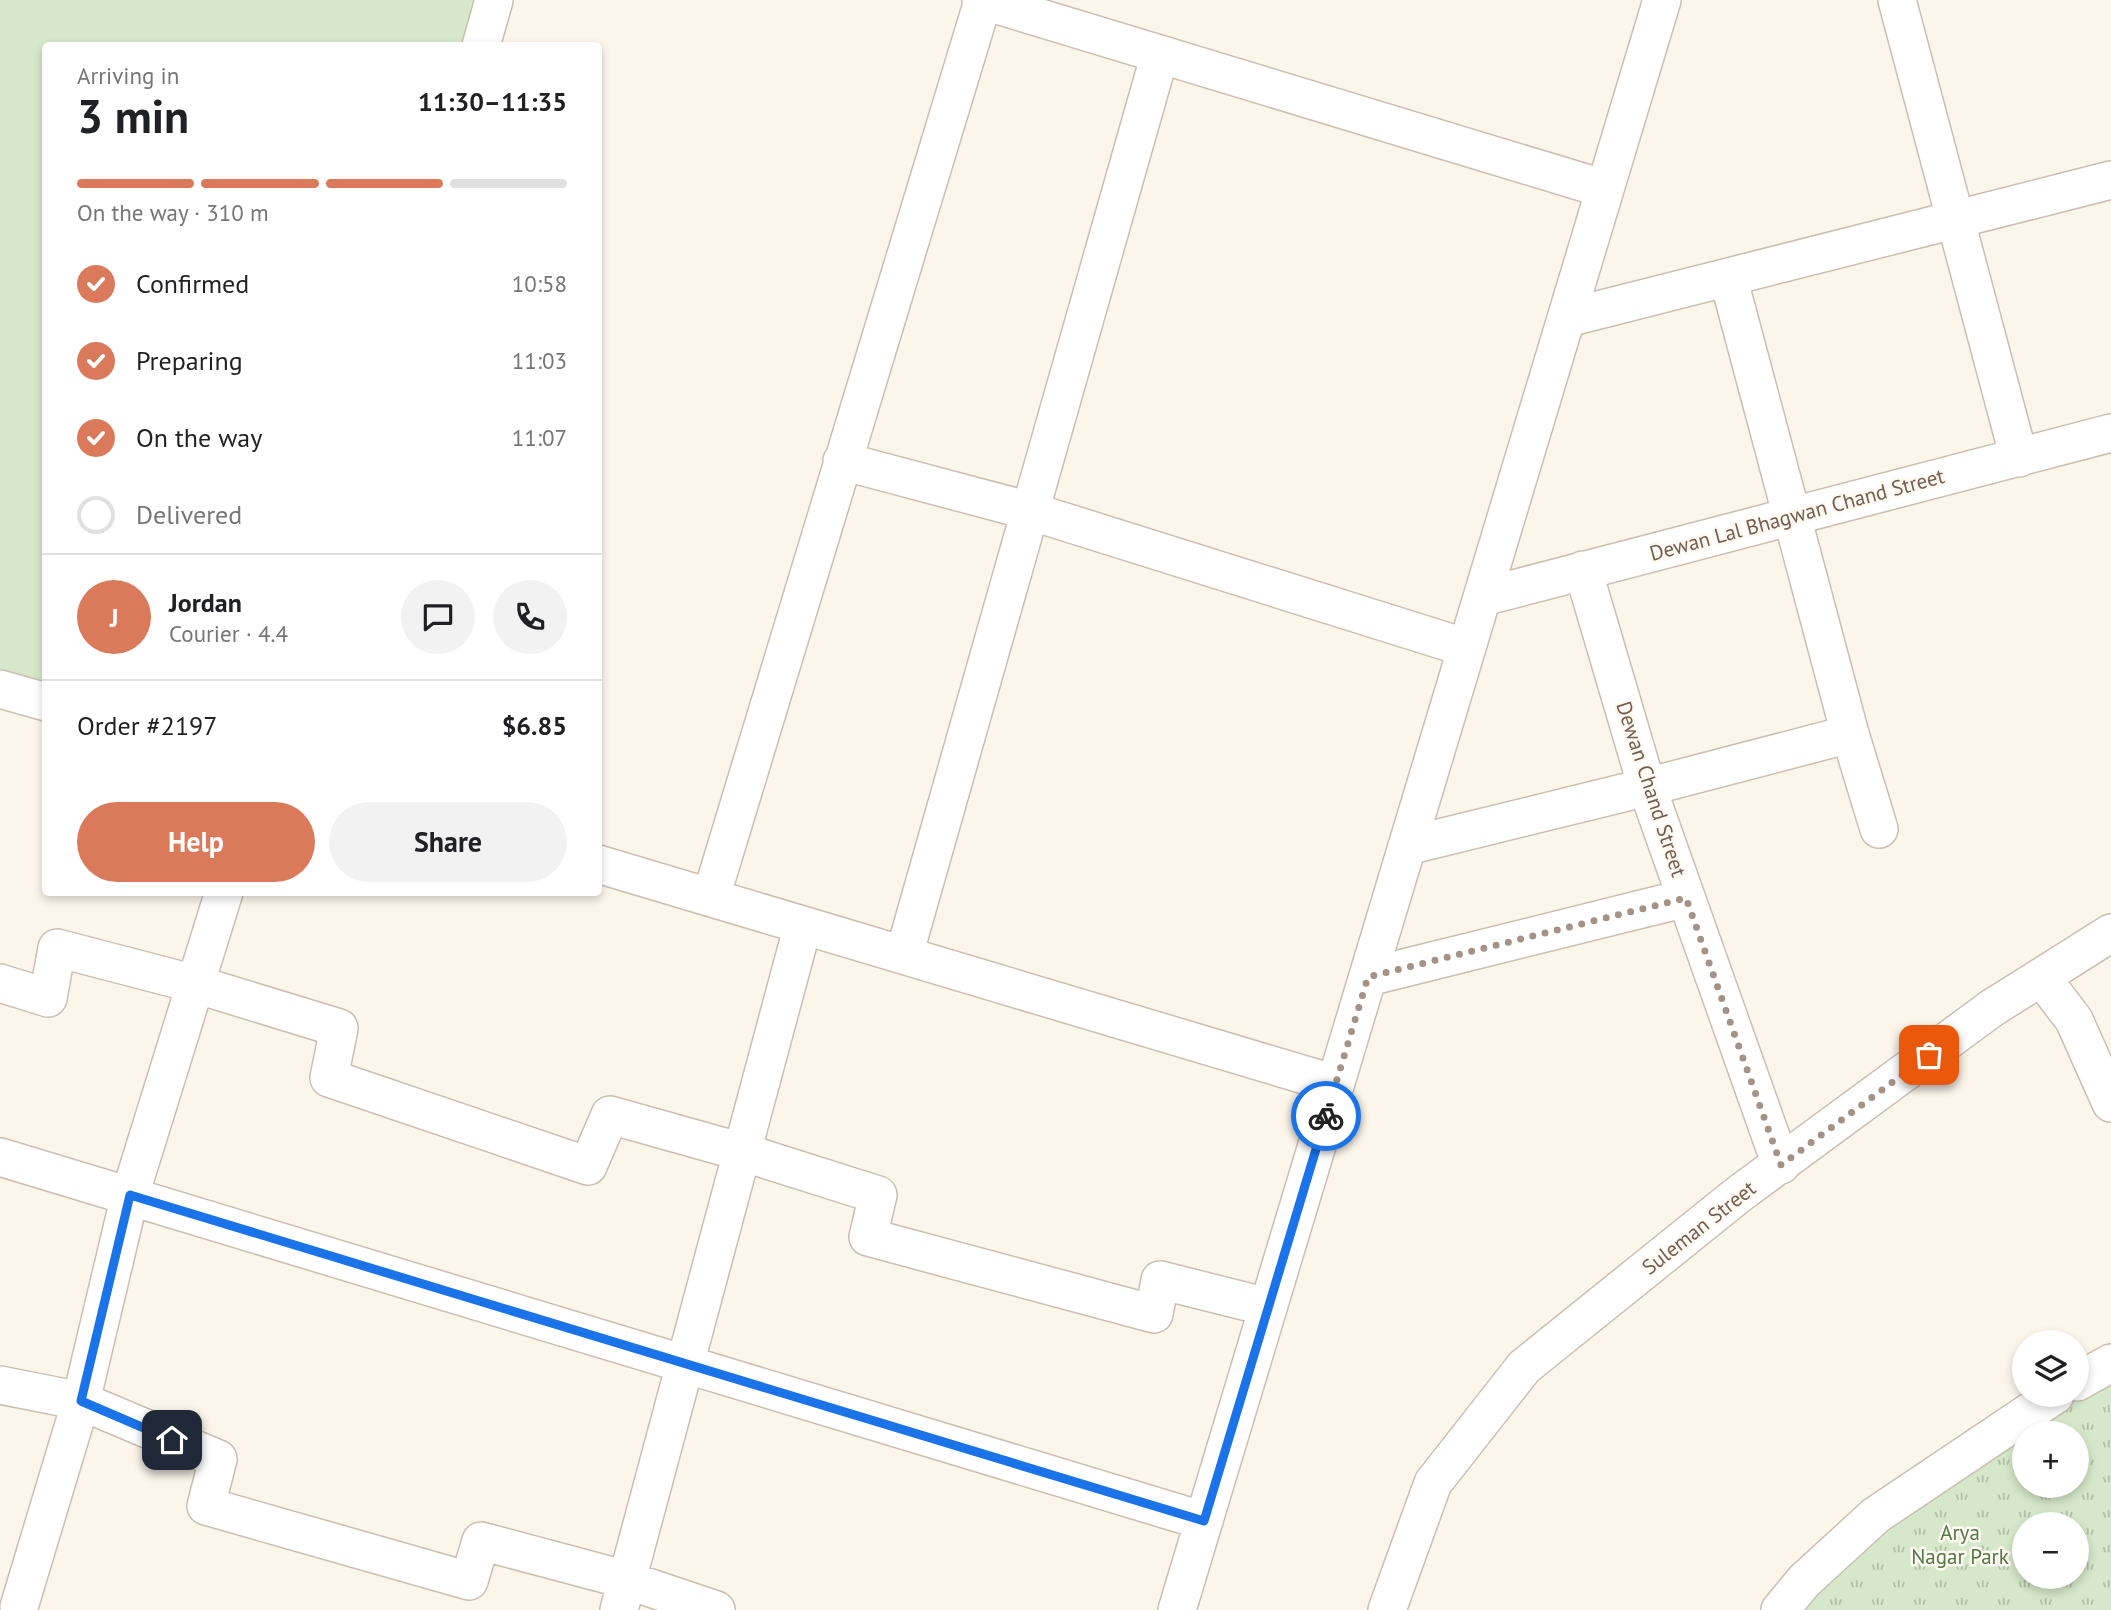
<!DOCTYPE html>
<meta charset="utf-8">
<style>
:root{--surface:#fff;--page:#f2f2f2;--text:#202124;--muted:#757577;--line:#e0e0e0;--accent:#db7a5a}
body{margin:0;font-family:"PT Sans",sans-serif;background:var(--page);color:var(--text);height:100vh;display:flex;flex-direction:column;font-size:26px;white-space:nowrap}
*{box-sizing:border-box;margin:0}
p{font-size:23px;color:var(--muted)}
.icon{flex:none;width:38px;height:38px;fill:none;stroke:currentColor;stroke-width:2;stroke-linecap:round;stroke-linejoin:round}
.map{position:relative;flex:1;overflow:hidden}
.details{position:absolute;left:42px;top:42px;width:560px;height:854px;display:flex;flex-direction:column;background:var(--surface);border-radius:7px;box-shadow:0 4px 10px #0003}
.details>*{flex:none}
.fabs{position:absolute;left:2012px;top:1330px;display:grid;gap:14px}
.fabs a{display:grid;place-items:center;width:77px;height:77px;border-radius:50%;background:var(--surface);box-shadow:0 4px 10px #0003;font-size:35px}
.pin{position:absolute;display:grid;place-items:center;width:60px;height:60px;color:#fff;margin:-30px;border-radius:14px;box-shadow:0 4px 10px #0006}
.courier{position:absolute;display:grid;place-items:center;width:70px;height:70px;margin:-35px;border:5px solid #1a73e8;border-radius:50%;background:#fff;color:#222;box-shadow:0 2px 9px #0007}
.summary em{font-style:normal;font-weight:700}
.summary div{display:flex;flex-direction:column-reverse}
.summary{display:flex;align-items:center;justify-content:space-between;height:119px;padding:0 35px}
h1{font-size:46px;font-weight:700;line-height:52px}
.bar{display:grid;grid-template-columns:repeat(4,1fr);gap:10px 7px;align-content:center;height:84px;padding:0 35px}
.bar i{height:9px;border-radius:5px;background:var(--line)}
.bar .active{background:var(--accent)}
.bar p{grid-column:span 4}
.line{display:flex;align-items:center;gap:18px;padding:0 35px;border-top:2px solid var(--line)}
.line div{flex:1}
.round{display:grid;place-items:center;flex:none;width:74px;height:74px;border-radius:37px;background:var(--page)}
ol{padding:0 35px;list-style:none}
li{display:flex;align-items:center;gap:21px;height:77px}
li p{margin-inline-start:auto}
li .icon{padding:7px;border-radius:50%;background:var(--accent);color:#fff;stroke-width:4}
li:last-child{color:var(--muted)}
li i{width:38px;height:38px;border:4px solid var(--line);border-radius:50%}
.action{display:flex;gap:14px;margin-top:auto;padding:14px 35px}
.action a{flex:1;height:80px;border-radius:42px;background:var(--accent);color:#fff;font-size:28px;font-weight:700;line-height:80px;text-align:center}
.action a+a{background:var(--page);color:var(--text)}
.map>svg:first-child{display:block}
</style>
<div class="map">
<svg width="2111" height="1610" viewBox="0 0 2111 1610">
<defs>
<pattern id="grass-tufts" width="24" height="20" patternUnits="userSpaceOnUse" patternTransform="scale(1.75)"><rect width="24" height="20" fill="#d5e8c9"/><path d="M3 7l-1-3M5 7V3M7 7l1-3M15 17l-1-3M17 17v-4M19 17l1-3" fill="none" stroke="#b1bfa6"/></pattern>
</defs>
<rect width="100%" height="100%" fill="#fbf5ea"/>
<path fill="url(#grass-tufts)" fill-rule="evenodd" d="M2111,1360V1610H1796L1831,1571ZM2025,1433H2077V1486H2025ZM2025,1524H2077V1577H2025Z"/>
<path fill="#d5e8c9" d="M0,0H494L481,45L46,46L45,695L0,680Z"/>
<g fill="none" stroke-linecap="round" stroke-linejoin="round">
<g stroke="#cdbeb1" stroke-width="40">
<path id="street" d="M981,0L1605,189
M1897,0L2019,458
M481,46L494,0
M1728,277L1850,734L1879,829
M1567,318L2111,180
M842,461L1030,511L1467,648
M1583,570L1647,787L1781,1165
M1483,597L2111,433
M0,689L46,702
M1407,846L1647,787L1850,734
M598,864L1335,1084
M711,897L983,1
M904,955L1160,54
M1368,977L1686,898
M2042,978L2074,1020L2111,1103
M0,983L48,998L57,948L195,984L339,1028L329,1078L588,1166L610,1115L742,1152L878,1195L868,1237L1154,1314L1160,1280L1268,1307
M0,1157L1204,1521
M2077,1382L2111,1363
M0,1385L81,1401L218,1459L206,1506L469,1581L481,1541L627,1580L716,1610
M19,1607L81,1401L130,1195L224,892
M619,1610L803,925
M1177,1610L1662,0
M1387,1610L1433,1483L1524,1367L1739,1194L1992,1008L2111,933
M1780,1610L1804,1581L1876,1515L2055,1395"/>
</g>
<use href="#street" stroke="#fff" stroke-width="37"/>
</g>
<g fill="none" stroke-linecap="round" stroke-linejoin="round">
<path stroke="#a39285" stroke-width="7" stroke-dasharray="0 12.6" d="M1326,1116L1368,977L1686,898L1781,1165L1929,1055"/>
<path stroke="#1a73e8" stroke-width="9" d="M172,1440L81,1401L130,1195L1204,1521L1326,1116"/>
</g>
<g text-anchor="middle" stroke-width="5" stroke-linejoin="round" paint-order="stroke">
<g font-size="21" fill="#745d4f" stroke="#fef9f1">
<text transform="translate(1797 515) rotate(-15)" y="7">Dewan Lal Bhagwan Chand Street</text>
<text transform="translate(1651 789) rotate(72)" y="7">Dewan Chand Street</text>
<text transform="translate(1699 1228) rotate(-38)" y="7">Suleman Street</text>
</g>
<g font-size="21" fill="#547948" stroke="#fef9f1">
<text x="1960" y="1540">Arya<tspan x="1960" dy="24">Nagar Park</tspan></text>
</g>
</g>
</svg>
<div class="fabs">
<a><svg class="icon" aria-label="layers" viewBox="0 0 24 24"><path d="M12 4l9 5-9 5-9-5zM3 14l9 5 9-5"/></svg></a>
<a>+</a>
<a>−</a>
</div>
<div class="pin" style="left:1929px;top:1055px;background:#ea580c"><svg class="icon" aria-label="bag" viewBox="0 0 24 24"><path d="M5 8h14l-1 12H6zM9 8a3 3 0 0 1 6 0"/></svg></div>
<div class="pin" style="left:172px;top:1440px;background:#1f2937"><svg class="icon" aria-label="home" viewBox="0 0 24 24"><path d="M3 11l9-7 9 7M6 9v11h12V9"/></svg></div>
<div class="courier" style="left:1326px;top:1116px"><svg class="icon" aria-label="bike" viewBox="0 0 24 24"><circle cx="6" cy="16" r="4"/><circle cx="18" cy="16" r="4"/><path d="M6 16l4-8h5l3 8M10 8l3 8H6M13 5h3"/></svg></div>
<section class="details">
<div class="summary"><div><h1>3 min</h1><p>Arriving in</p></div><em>11:30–11:35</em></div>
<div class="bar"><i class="active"></i><i class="active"></i><i class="active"></i><i></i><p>On the way · 310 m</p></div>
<ol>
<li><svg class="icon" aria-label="check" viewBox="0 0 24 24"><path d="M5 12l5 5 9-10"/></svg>Confirmed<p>10:58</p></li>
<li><svg class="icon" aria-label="check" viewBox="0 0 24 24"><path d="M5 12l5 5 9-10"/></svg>Preparing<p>11:03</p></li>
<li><svg class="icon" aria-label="check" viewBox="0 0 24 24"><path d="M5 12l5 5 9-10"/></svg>On the way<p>11:07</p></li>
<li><i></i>Delivered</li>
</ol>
<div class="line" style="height:126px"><b class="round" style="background:var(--accent);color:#fff">J</b><div><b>Jordan</b><p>Courier · 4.4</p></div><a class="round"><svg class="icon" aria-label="chat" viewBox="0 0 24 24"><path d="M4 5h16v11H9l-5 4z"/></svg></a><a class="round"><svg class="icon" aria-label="phone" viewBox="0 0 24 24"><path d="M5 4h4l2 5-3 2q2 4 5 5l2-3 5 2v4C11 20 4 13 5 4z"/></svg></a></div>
<div class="line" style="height:91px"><div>Order #2197</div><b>$6.85</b></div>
<div class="action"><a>Help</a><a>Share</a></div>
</section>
</div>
